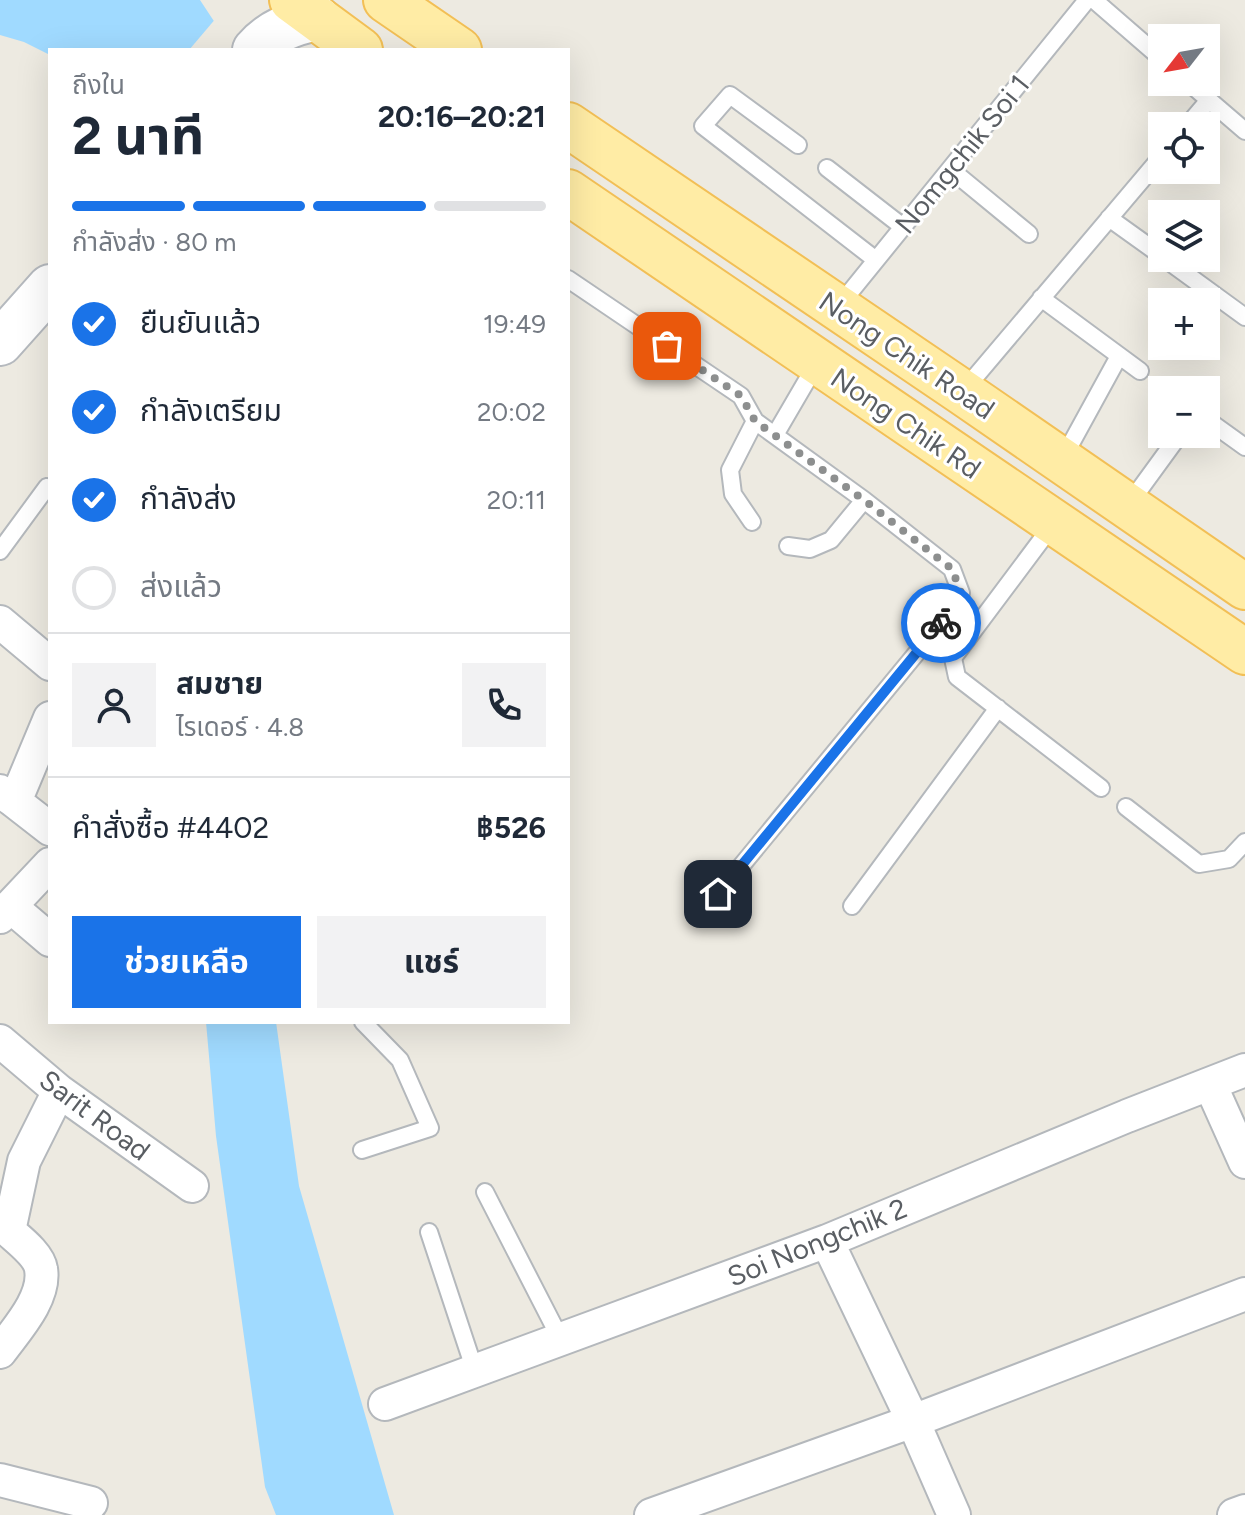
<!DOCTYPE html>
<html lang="th">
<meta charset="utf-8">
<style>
:root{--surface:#fff;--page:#f2f2f3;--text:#1f2937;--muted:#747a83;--line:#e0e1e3;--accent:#1a73e8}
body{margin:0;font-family:Figtree,"Noto Sans Thai",sans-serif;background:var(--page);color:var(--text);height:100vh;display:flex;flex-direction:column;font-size:30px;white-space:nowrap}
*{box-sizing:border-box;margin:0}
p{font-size:26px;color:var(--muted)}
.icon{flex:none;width:44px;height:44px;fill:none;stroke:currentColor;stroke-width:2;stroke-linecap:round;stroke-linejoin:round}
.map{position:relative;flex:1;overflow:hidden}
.side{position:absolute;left:48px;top:48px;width:522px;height:976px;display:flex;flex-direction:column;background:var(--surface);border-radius:0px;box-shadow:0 8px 32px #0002}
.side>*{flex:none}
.needle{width:52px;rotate:239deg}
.controls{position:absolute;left:1148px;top:24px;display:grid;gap:16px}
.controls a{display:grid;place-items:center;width:72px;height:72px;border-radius:0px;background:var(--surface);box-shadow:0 8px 32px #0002;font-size:40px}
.pin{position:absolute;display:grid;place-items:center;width:68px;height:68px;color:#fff;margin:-34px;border-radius:16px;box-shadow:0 4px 12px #0006}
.courier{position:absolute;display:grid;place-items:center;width:80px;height:80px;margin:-40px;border:6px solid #1a73e8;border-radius:50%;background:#fff;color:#222;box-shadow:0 2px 10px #0007}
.headline em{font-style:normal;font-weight:700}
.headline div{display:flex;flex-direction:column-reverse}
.headline{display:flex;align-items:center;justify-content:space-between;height:136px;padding:0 24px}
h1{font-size:52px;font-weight:700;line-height:60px}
.bar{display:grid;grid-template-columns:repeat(4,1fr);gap:12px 8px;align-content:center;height:96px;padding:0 24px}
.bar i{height:10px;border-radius:6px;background:var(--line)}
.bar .selected{background:var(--accent)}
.bar p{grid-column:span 4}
.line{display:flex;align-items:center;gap:20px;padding:0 24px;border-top:2px solid var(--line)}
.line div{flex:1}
.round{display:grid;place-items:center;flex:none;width:84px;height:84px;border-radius:0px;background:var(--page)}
ol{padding:0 24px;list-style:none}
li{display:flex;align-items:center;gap:24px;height:88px}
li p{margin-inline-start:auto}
li .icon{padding:8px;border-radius:50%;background:var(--accent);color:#fff;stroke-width:4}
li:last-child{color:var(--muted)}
li i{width:44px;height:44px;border:4px solid var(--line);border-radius:50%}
.action{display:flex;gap:16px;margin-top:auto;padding:16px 24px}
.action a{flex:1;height:92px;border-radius:0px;background:var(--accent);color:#fff;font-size:32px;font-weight:700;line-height:92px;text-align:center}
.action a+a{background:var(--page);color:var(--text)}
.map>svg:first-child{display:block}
</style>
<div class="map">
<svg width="1245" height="1515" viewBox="0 0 1245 1515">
<rect width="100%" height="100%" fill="#edeae1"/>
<path fill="#a0daff" d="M0,0H200L233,50H50V55L24,42L0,35Z
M206,1022H276L299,1186L394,1515H276L265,1487L216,1136Z"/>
<path fill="#edeae1" d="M217,17L237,50H189Z"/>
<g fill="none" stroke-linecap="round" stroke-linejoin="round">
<g stroke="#b4b8bc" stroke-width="20">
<path id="lane" d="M1094,0L1162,59
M1188,82L1245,131
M1187,126L1209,100
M798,145L730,95L703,126L876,260
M827,168L903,227
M950,169L1029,234
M1109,218L1162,256
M1164,258L1245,317
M568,279L741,396L755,421L864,500L952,569L961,593L952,610L718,894
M1041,298L1140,371
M838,307L1087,0
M964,390L1162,156
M1206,419L1245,447
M775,435L817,363
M1062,460L1119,356
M1129,504L1180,434
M752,522L733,494L730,470L755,421
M1054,523L953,658L957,677L1101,788
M788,546L810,549L831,540L864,500
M0,551L47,487
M1126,807L1199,864L1229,859L1245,842
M852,906L998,708
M362,1150L430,1128L400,1060L363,1022
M485,1192L561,1340
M429,1232L475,1371"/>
</g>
<g stroke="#b4b8bc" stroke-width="36">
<path id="street" d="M0,622L50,664
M0,791L14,801L19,792L50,718
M14,801L50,829
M10,906L50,940
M0,917L50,864
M0,1041L59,1091L192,1186
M1210,1084L1245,1162
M827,1241L913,1421L954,1515
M0,1352C16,1330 46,1298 41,1269C39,1255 19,1240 9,1231L24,1161L59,1091
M385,1404L827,1241L1127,1116L1245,1070
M0,1480L91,1503
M651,1515L913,1421L1245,1294
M1234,1515L1245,1511"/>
</g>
<g stroke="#b5b9be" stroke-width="48">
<path id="secondary" d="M255,50C271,31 293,23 317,18
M0,343L50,287"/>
</g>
<g stroke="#f2bf56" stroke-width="48">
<path id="primary" d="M292,0L360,50
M386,0L459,50
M568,125L962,392L1245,587
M568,192L1245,652"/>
</g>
<use href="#lane" stroke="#fff" stroke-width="16"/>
<use href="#street" stroke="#fff" stroke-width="32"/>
<use href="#secondary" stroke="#fff" stroke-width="44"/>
<use href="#primary" stroke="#ffeca5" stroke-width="44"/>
</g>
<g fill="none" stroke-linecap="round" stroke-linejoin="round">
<path stroke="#8d8f8f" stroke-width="8" stroke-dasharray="0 14.4" d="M667,346L741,396L755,421L864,500L952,569L961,593L952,610L941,623"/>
<path stroke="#1a73e8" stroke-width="10" d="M718,894L941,623"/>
</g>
<g text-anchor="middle" stroke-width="6" stroke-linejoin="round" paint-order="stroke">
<g font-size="28" fill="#5a5e63" stroke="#fff">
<text transform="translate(962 154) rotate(-51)" y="10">Nomgchik Soi 1</text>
<text transform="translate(907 355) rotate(34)" y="10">Nong Chik Road</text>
<text transform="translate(906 423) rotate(34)" y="10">Nong Chik Rd</text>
<text transform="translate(95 1115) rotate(37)" y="10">Sarit Road</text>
<text transform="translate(817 1242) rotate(-22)" y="10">Soi Nongchik 2</text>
</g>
</g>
</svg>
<div class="controls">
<a><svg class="needle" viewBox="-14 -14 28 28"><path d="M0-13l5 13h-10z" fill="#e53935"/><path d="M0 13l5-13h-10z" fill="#747a83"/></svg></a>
<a><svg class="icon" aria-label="locate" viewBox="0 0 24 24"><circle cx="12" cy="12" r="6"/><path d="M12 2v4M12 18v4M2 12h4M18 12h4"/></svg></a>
<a><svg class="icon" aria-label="layers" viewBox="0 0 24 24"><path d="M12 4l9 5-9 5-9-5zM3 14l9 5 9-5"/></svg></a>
<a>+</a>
<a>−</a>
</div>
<div class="pin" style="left:667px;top:346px;background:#ea580c"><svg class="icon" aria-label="bag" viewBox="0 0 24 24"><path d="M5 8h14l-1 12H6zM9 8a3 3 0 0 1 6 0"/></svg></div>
<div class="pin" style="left:718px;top:894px;background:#1f2937"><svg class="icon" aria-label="home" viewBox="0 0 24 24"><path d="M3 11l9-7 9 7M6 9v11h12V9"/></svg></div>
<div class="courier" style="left:941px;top:623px"><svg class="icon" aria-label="bike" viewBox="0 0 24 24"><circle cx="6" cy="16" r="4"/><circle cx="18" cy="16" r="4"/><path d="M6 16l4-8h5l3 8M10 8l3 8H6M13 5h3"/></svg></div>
<section class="side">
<div class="headline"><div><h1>2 นาที</h1><p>ถึงใน</p></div><em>20:16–20:21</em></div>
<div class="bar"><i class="selected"></i><i class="selected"></i><i class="selected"></i><i></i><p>กำลังส่ง · 80 m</p></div>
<ol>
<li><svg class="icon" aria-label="check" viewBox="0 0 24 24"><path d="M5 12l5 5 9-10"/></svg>ยืนยันแล้ว<p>19:49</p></li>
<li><svg class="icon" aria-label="check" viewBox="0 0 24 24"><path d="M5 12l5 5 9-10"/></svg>กำลังเตรียม<p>20:02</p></li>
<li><svg class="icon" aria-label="check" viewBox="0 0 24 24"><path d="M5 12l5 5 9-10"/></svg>กำลังส่ง<p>20:11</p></li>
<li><i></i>ส่งแล้ว</li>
</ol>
<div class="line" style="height:144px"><a class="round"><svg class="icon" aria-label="person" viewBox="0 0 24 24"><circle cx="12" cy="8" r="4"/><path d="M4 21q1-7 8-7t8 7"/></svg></a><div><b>สมชาย</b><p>ไรเดอร์ · 4.8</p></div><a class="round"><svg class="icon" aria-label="phone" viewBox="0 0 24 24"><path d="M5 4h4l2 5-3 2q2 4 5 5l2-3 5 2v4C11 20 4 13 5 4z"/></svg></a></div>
<div class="line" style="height:104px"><div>คำสั่งซื้อ #4402</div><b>฿526</b></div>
<div class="action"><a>ช่วยเหลือ</a><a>แชร์</a></div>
</section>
</div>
